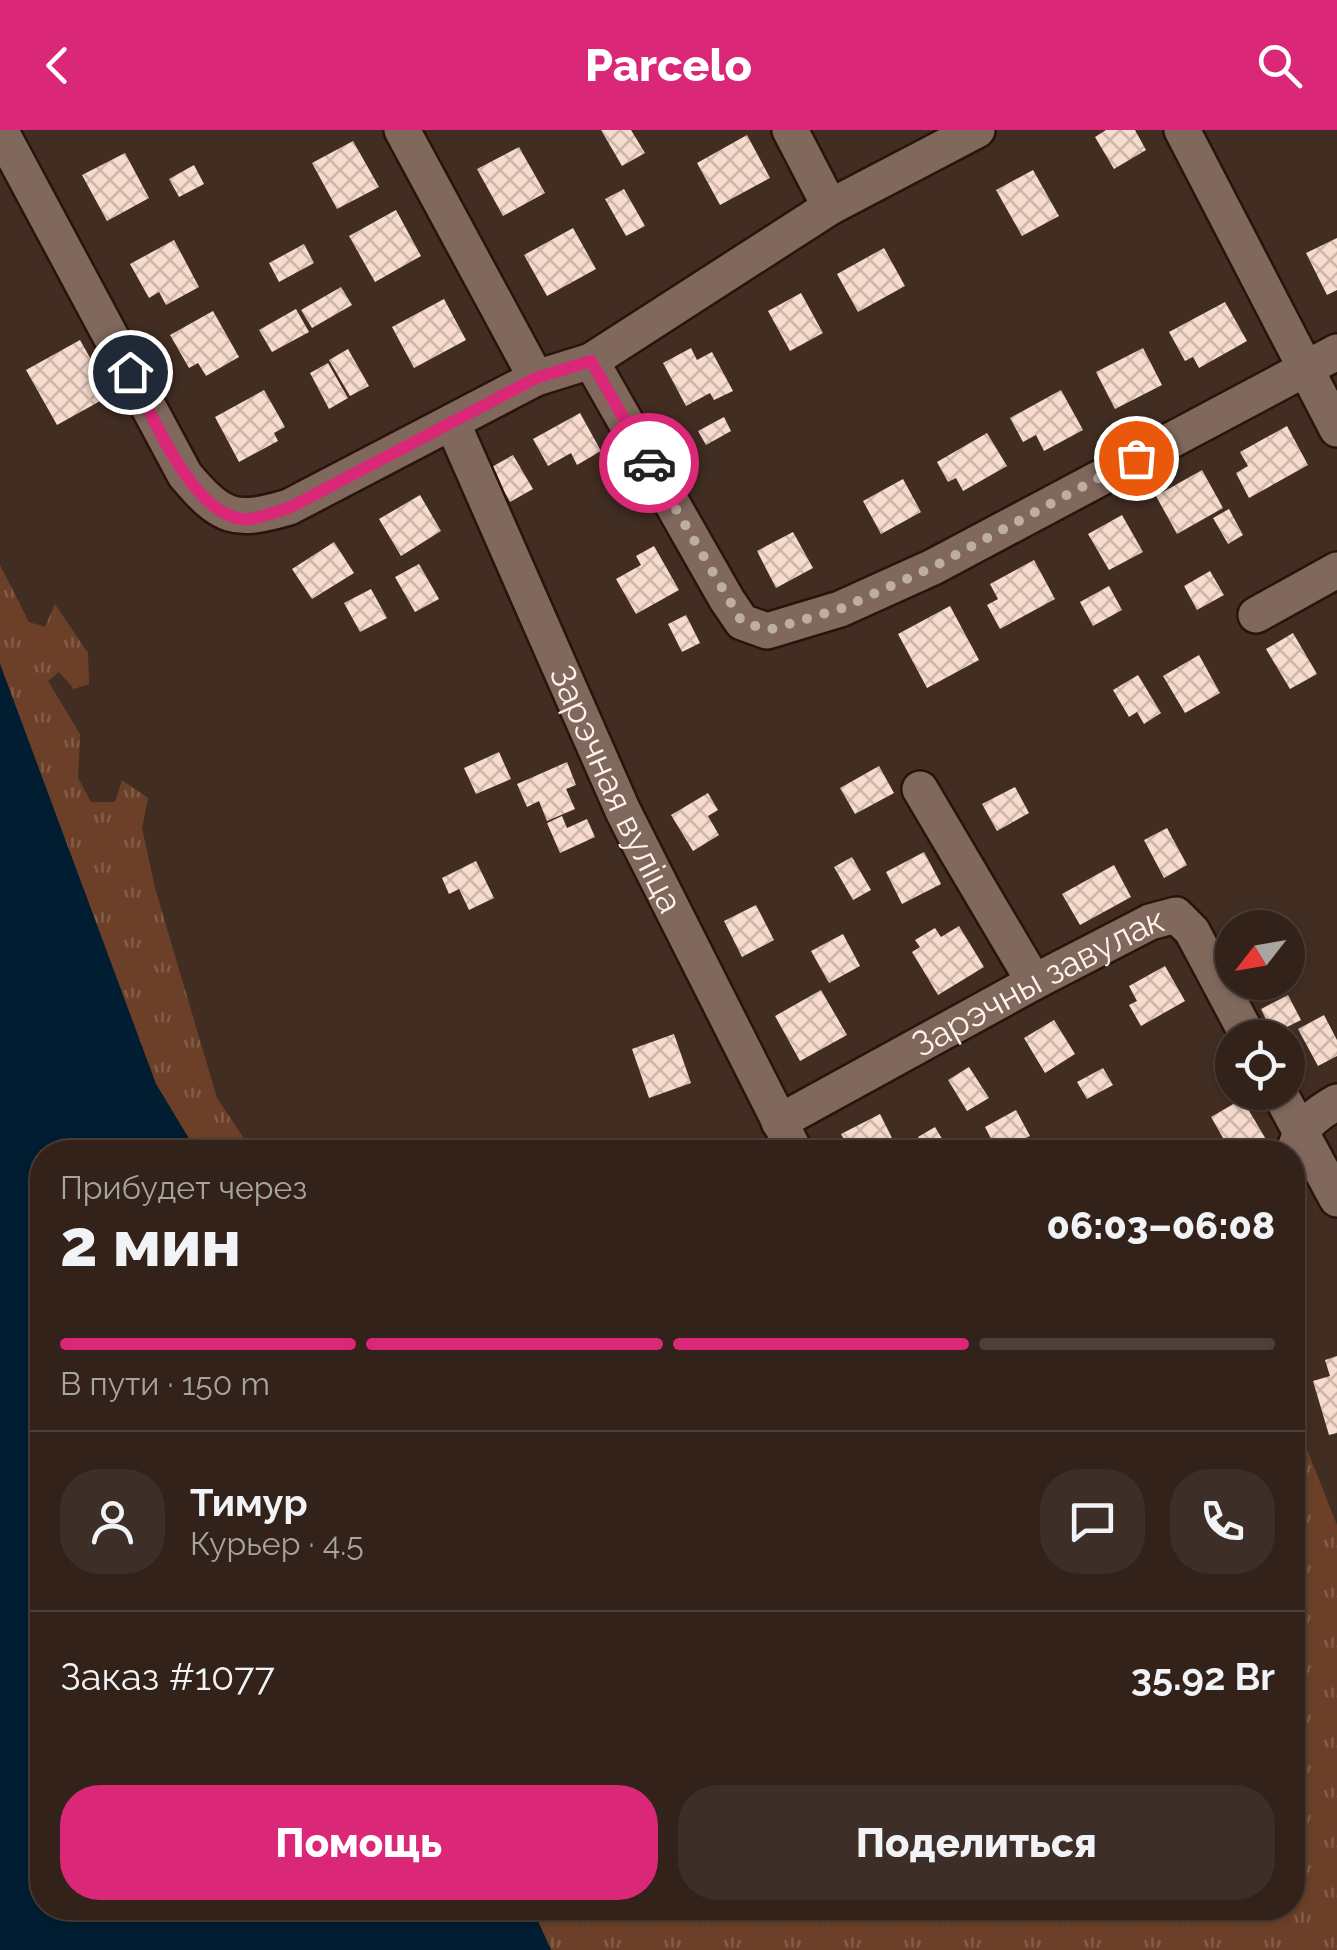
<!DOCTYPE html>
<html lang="ru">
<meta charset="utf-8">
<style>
:root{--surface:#32221a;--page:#3d2f27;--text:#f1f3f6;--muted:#a8a4a2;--line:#4d3f39;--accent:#db2777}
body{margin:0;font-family:Raleway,sans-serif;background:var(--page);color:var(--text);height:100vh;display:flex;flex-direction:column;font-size:38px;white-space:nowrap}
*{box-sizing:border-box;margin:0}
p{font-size:32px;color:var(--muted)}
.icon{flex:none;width:55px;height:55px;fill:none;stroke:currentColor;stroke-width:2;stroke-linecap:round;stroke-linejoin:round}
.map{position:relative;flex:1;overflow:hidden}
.sheet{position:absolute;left:30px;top:1010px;width:1275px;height:780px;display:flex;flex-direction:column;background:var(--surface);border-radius:40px;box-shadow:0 2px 8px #0004,0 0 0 2px var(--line)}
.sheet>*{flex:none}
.needle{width:65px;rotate:239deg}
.tools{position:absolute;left:1215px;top:780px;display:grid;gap:20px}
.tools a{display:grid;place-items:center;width:90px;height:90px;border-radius:50%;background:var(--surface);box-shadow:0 2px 8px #0004,0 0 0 2px var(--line);font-size:50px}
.pin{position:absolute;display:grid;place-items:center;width:85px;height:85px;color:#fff;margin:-42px;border:5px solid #fff;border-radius:50%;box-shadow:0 2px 10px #0007}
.courier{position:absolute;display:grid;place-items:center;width:100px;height:100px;margin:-50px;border:8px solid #db2777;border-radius:50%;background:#fff;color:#222;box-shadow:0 2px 12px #0007}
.summary em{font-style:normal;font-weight:800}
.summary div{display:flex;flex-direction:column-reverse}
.summary{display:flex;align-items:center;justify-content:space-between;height:170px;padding:0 30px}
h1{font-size:65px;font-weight:800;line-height:75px}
.bar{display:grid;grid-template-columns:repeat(4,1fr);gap:15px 10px;align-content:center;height:120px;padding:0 30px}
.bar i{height:12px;border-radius:8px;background:var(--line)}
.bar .current{background:var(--accent)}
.bar p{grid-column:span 4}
.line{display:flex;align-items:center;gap:25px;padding:0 30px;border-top:2px solid var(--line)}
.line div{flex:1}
.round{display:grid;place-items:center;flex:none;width:105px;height:105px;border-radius:40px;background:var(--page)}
.button{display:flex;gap:20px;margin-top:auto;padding:20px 30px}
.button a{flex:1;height:115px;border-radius:40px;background:var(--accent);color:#fff;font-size:40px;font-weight:800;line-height:115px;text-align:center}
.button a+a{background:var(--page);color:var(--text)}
header{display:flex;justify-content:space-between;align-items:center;height:130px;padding:0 30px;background:var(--accent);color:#fff;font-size:45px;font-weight:800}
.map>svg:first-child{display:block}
</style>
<header><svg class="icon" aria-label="back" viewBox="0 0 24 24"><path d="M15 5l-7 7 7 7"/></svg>Parcelo<svg class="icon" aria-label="search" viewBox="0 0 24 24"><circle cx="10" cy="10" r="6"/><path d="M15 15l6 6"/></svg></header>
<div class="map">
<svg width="1337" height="1820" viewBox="0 0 1337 1820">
<defs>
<pattern id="grass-tufts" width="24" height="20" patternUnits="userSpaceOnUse" patternTransform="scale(2.5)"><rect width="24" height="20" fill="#6c4028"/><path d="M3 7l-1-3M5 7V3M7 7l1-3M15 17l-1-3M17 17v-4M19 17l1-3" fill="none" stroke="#825c47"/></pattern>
<pattern id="building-cross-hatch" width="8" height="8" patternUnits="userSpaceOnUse" patternTransform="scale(2.5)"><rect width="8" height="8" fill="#f7dbcd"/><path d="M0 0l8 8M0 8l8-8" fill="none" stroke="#ccb6ac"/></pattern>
</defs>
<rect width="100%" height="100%" fill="#422d22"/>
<path fill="url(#grass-tufts)" d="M0,435L29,492L45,497L55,474L88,523L89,554L74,559L59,542L48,551L80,604L78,648L91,672H115L122,650L148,668L142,698L155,758L217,968L253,1022H197L156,954L0,534Z
M1293,1284L1337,1395V1820H551L532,1778H1292Z"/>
<path fill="#001d32" d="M0,534L156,954L197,1022H42V1778H532L551,1820H0Z"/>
<path fill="url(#building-cross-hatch)" d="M601,0H631L645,23L622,36Z
M1106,0H1135L1146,20L1114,39L1095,7Z
M747,5L770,48L720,75L697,33Z
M353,11L379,57L337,79L312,33Z
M519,17L545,63L503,86L477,39Z
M125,23L149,68L107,91L82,45Z
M194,35L204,54L179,67L169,49Z
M1033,40L1059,86L1022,106L996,60Z
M624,59L645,96L626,106L605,69Z
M396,80L421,126L375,152L349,106Z
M573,98L596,139L547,166L524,125Z
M1337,108V160L1327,165L1306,123Z
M174,110L199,157L166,175L159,162L149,168L130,134Z
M304,114L314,133L279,152L269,133Z
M884,118L905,156L858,182L837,144Z
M341,157L352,175L312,198L301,180Z
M801,163L823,203L790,221L768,181Z
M444,169L466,210L414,238L392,197Z
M1225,172L1247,211L1199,238L1193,227L1185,231L1169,202Z
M296,179L309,202L272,222L259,200Z
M213,181L239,227L206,246L198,233L189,238L170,205Z
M80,210L111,265L57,295L26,240Z
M691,218L697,230L712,222L733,261L714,270L710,263L686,276L663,233Z
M1143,218L1162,255L1115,279L1096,242Z
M348,219L369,256L350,266L329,230Z
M328,233L348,268L329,279L310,243Z
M264,260L285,297L274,303L278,311L239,332L215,287Z
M1061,260L1083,300L1044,321L1036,305L1023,312L1010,288Z
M580,283L601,321L577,335L571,323L548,336L533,309Z
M724,287L731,301L706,315L698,301Z
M1287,296L1308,335L1249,368L1236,343L1248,336L1240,322Z
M987,303L1007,336L963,361L956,348L948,352L937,332Z
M513,325L533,359L510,372L490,338Z
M1202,340L1223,378L1177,404L1156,366Z
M903,349L921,382L881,404L863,371Z
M420,365L441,401L401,426L379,389Z
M1229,379L1243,405L1228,414L1213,388Z
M1122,385L1143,422L1109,440L1088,404Z
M793,402L813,438L776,458L757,421Z
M334,412L354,443L312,469L292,439Z
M654,416L679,460L636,484L616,449L641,435L636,426Z
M1034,430L1055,469L1000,499L987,475L998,469L990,454Z
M419,434L439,469L415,482L395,447Z
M1210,441L1224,465L1197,480L1184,456Z
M1109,456L1122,480L1093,496L1080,472Z
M371,459L387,488L360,502L344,473Z
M950,476L979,530L927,558L898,504Z
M686,485L700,513L682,522L668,494Z
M1293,503L1317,544L1290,559L1266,519Z
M1199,525L1220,563L1185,583L1163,546Z
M1138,545L1161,583L1144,594L1137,582L1129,587L1113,560Z
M499,622L511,649L476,664L464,638Z
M567,632L576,655L566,659L575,679L547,691L539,671L527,677L517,654Z
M879,636L894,663L855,684L840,658Z
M1015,657L1029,683L997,701L982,674Z
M708,663L718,680L708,686L719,705L693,721L671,685Z
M562,686L567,698L587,689L595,707L560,723L547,693Z
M1167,698L1187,735L1164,748L1144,710Z
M924,722L941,754L902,774L886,742Z
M852,727L871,760L853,770L834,737Z
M476,731L494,768L469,780L459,759L449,764L442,748Z
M1114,735L1131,767L1080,795L1062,764Z
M756,775L774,810L742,827L724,791Z
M1276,783L1284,798H1251Z
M959,796L984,837L938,865L912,822L920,817L915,810L935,798L941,807Z
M843,804L860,836L829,853L811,821Z
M1165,836L1185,871L1141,896L1129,875L1137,871L1129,856Z
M821,860L847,905L800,931L775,886Z
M1288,865L1301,890L1273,904L1261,879Z
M1324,885L1337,910V926L1318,936L1298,899Z
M1054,890L1075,924L1045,943L1024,908Z
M674,904L691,953L649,968L632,919Z
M969,937L989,968L967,981L948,950Z
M1103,938L1113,955L1087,969L1077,952Z
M1232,946V962H1248L1232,972L1221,953Z
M1242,969L1267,1011L1247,1022H1231L1211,987Z
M1016,980L1030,1006L998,1022L985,997Z
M880,984L899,1022H851L841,1004Z
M935,997L950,1022H927L918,1007Z
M1337,1226V1303L1329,1305L1313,1251L1330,1246L1325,1230Z"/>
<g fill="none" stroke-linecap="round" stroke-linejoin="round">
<g stroke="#28140a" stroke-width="40">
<g id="minor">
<path d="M0,0L185,345C222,389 235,393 289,377L536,248L591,231L830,77L977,0"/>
<path d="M402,0L536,248"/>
<path d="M790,0L830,77"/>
<path d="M1182,0L1337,299"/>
<path d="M591,231L727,470L742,492L767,501L840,479L933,437L1337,222"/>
<path id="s1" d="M452,292L623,681L795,1022"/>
<path d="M1256,485L1337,440"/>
<path d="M920,659L1034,852"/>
<path d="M1279,962L1337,1069"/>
<path id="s2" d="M779,992L1034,852L1150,792L1176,785L1192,801L1249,908"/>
<path d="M1294,1021C1302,995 1314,985 1337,972"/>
</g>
</g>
<use href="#minor" stroke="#80685c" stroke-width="35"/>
</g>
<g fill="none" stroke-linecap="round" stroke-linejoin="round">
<path stroke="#bcada5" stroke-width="10" stroke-dasharray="0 18" d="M649,333L742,492L768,500L840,479L933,437L1136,328"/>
<path stroke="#db2777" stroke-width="12" d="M130,242C151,282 195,394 250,389C263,387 277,381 289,378L536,248L591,231L649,333"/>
</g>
<g text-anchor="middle" stroke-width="10" stroke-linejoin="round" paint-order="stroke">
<g font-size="35" fill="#fdf2ec" stroke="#372318">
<text dy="12" stroke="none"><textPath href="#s1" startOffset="402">Зарэчная вуліца</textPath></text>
<text dy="12" stroke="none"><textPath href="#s2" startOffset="295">Зарэчны завулак</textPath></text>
</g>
</g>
</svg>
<div class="tools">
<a><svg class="needle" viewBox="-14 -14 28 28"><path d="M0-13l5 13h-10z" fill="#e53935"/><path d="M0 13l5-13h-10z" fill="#a8a4a2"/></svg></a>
<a><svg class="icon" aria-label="locate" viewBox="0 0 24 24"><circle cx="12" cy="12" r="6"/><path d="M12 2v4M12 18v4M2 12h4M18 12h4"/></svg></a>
</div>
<div class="pin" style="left:1136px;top:328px;background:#ea580c"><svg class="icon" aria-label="bag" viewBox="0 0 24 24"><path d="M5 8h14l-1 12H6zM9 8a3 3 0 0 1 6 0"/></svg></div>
<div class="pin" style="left:130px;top:242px;background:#1f2937"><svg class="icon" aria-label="home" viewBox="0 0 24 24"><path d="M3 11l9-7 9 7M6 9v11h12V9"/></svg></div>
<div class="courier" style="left:649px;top:333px"><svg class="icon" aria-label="car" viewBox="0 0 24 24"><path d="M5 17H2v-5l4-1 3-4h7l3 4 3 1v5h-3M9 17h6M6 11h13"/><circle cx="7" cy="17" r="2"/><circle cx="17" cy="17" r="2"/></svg></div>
<section class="sheet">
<div class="summary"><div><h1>2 мин</h1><p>Прибудет через</p></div><em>06:03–06:08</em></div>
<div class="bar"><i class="current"></i><i class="current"></i><i class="current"></i><i></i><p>В пути · 150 m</p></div>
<div class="line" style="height:180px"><a class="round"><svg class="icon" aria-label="person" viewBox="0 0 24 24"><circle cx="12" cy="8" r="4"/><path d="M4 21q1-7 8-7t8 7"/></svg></a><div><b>Тимур</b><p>Курьер · 4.5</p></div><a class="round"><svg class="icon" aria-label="chat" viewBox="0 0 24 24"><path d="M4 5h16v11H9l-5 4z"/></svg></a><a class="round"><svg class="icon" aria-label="phone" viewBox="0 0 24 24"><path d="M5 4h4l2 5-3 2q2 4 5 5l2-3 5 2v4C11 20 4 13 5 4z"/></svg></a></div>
<div class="line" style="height:130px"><div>Заказ #1077</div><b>35.92 Br</b></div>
<div class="button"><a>Помощь</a><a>Поделиться</a></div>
</section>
</div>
